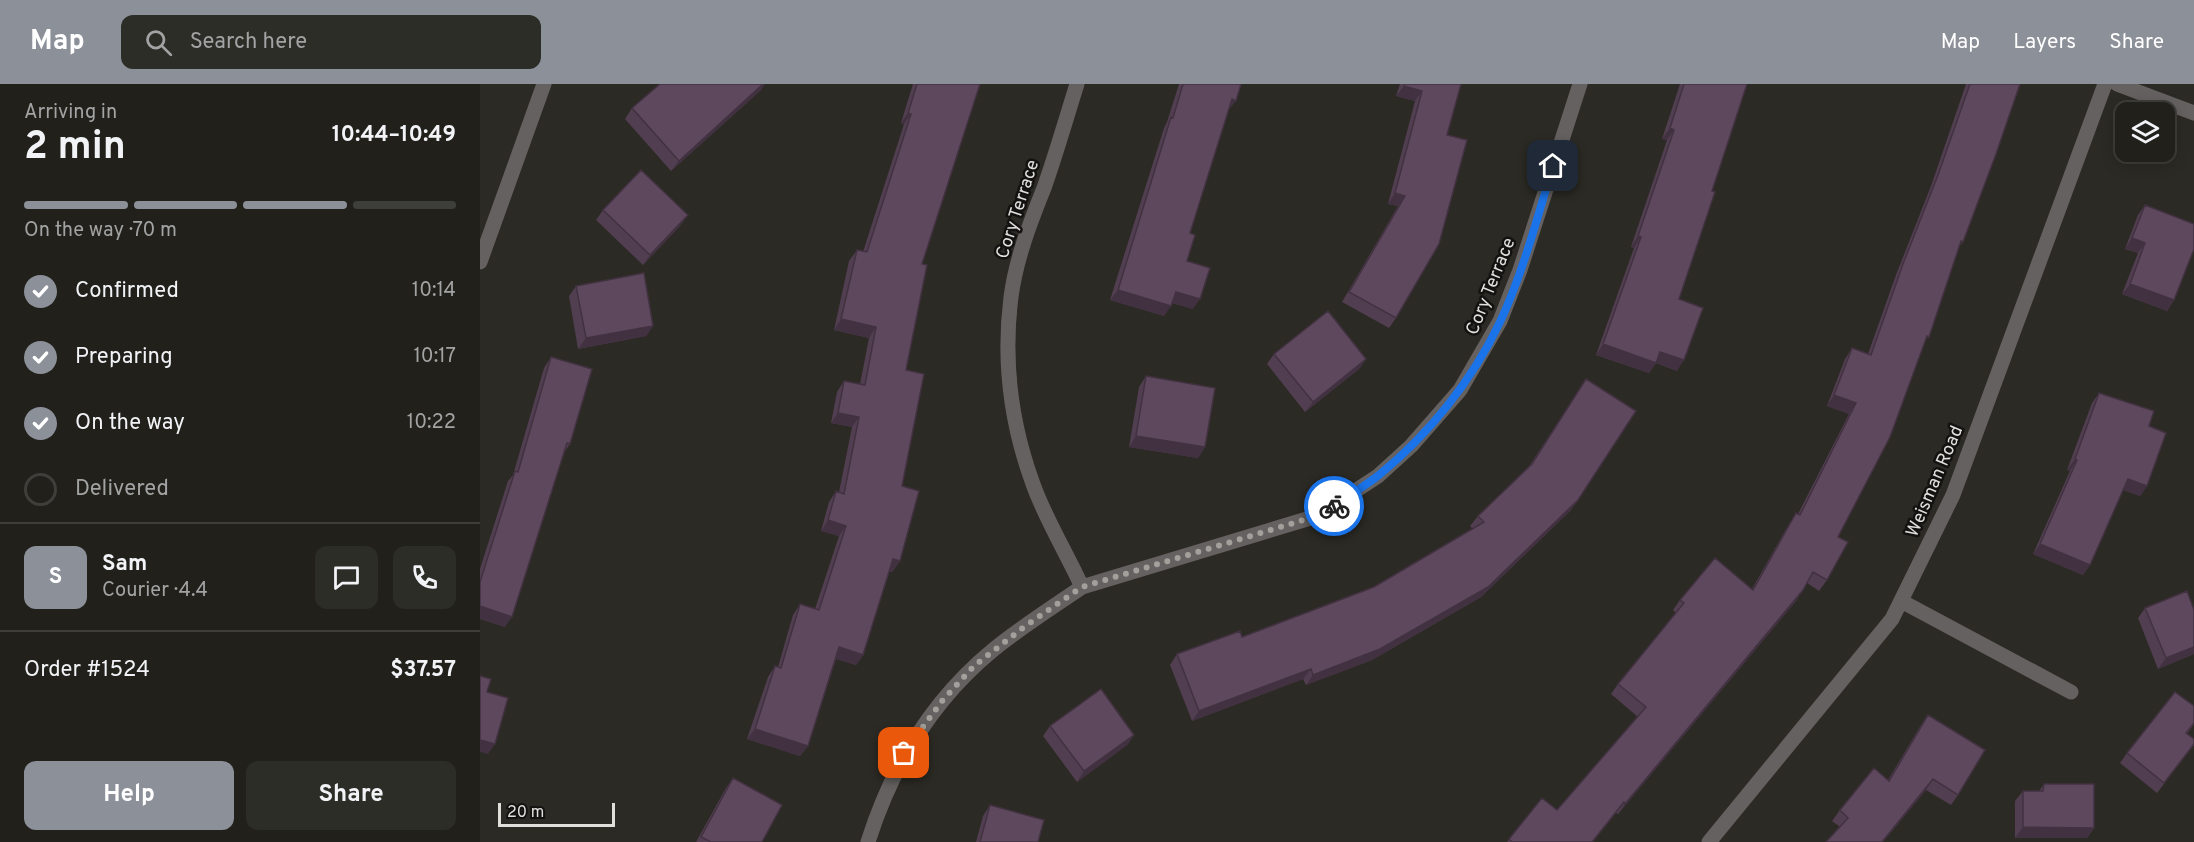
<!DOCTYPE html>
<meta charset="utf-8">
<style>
:root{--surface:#21201b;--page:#2d2d28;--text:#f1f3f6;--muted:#a2a3a3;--line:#3e3e3a;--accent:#8c9099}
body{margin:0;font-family:Overpass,sans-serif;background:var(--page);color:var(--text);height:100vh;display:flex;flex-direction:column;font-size:22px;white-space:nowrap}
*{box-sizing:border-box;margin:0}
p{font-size:20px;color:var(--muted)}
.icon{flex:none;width:33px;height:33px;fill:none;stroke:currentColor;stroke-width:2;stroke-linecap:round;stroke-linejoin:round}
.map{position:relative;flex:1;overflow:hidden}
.drawer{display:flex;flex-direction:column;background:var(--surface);width:480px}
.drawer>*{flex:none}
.controls{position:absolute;left:1635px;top:18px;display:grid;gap:12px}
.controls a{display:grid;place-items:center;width:60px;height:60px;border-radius:12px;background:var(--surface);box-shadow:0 3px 15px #0003,0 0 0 2px var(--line);font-size:30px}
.scale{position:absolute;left:18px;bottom:15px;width:117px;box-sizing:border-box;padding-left:6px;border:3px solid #e1dfdb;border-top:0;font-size:16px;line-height:21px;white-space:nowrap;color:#e1dfdb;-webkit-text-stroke:4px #131210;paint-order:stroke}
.pin{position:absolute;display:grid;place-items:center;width:51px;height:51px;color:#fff;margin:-26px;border-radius:12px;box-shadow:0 3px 9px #0006}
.courier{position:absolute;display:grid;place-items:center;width:60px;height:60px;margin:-30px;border:4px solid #1a73e8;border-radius:50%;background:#fff;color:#222;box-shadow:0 2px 8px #0007}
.head em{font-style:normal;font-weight:700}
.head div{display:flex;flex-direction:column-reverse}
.head{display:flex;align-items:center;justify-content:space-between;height:102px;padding:0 24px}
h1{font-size:39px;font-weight:700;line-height:45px}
.bar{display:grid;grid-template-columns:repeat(4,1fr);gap:9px 6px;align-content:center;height:72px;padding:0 24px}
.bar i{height:8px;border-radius:4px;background:var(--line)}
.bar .on{background:var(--accent)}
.bar p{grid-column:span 4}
.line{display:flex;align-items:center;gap:15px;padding:0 24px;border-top:2px solid var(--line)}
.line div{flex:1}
.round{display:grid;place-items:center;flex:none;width:63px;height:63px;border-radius:12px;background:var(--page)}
ol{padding:0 24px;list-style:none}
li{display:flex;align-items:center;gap:18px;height:66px}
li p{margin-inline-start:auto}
li .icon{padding:6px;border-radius:50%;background:var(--accent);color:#fff;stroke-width:4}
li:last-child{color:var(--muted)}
li i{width:33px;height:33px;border:3px solid var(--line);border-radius:50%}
.button{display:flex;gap:12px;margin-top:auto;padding:12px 24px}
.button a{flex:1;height:69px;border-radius:12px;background:var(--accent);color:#fff;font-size:24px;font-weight:700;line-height:69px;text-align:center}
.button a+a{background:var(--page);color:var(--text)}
header{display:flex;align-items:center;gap:36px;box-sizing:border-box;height:84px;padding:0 30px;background:var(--accent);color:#fff}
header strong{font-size:28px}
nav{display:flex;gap:33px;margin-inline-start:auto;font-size:21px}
.search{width:420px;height:54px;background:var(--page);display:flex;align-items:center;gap:15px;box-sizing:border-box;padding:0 21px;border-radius:12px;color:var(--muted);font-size:22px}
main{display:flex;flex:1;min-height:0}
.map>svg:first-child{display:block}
</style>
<header>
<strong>Map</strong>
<div class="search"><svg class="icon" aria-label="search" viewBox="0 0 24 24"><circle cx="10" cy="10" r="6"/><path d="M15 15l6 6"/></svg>Search here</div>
<nav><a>Map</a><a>Layers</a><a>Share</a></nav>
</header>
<main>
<section class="drawer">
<div class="head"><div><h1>2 min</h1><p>Arriving in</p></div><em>10:44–10:49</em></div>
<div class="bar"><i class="on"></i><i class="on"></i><i class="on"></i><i></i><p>On the way · 70 m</p></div>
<ol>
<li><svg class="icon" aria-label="check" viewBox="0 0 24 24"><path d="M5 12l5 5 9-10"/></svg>Confirmed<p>10:14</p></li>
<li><svg class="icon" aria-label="check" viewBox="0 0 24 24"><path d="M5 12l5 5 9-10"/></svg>Preparing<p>10:17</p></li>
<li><svg class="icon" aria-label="check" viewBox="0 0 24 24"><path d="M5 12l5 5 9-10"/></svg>On the way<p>10:22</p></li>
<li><i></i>Delivered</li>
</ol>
<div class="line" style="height:108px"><b class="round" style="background:var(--accent);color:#fff">S</b><div><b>Sam</b><p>Courier · 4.4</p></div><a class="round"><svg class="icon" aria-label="chat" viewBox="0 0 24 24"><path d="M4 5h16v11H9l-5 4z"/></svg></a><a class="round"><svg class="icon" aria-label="phone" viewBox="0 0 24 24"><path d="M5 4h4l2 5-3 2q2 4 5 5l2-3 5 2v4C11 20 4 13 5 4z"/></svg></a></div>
<div class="line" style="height:78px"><div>Order #1524</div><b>$37.57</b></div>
<div class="button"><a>Help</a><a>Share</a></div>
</section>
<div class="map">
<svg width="1714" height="758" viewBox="0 0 1714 758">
<rect width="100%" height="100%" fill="#2c2a24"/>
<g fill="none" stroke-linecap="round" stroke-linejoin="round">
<path stroke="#656161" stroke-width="15" d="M597,0C586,35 576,70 564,104C550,139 536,175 531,213C523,276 531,340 553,400C565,434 587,470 602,503L837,432L898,392L931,362L980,306L1020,237L1040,186L1100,0
M1637,0L1714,29
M0,178L64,0
M1421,517L1591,608
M388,758C412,682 451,617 513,566C541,543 573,523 602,503
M1229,758L1412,535L1473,411L1625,0"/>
</g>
<path fill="#513e50" d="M433,0H500L442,180L426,286L420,477L412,488L409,487L383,571L376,581L356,575L328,662L320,672L267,655L288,593L295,582L298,583L313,531L320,520L335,525L359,452L341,447L349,418L356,407L359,408L372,343L351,339L357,308L364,297L380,300L389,254L354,246L369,177L377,166L383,168L424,40L421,39Z
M699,0H761L748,27L710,149L707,177L713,225L692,219L684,232L630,216L684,44L687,38Z
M920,0H981L916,234L909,244L862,218L918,122L908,120L935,17L916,12Z
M1200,0H1267L1232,107L1199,215L1197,287L1176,279L1169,289L1116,271L1154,164L1151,163L1187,56L1182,55Z
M1486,0H1540L1483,158L1479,162L1445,258L1358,453L1347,496L1339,507L1327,499L1316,517L1138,730L1136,729L1113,758H1027L1062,714L1077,726L1158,633L1131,610L1138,600L1196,529L1193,526L1200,516L1272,505L1309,440L1316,429L1318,430L1369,330L1347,322L1365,275L1372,264L1388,270L1416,191L1451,102Z
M281,6L191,87L145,35L152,24Z
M1665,121L1694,216L1687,227L1642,210L1658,169L1645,165L1658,131Z
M123,126L208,131L200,142L163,181L116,136Z
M96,202L173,242L166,252L98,265L89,212Z
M794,270L886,275L879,285L825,328L787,280Z
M71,273L90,360L85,367L25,543L0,535V485L28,397L33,391L64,284Z
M666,292L725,363L718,374L649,363L659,303Z
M1106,295L1098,416L1091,426L1001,513L892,576L826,601L823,595L712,637L690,581L697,570L762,553L894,503L993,445L990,442L998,432L1050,381Z
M1619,309L1669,342L1667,402L1660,412L1643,406L1610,481L1603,491L1553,470L1590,387L1587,386L1612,319Z
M1665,524L1714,526V570L1678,585L1658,534Z
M1714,622V640L1707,650L1714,661L1677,709L1640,679L1647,669Z
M1448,631L1478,711L1471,721L1446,706L1403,758H1346L1360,743L1352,737L1360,726L1408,696L1441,641Z
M570,642L654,651L647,661L597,698L563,652Z
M253,694L282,758H216L246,704Z
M1564,700L1614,744L1607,754H1535V717L1543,707H1559Z
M510,721L558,758H496L503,732Z"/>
<path fill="#423241" d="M283,0H285L281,6L191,87L199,77Z
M924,2L942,7L935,17L916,12Z
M752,15L756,17L748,27Z
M428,29L431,30L424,40L421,39Z
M1190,44L1194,46L1187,56L1182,55Z
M915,109L925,112L918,122L908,120Z
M208,131L200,142L163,181L170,171Z
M1158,152L1161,153L1154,164L1151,163Z
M1652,154L1665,159L1658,169L1645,165Z
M1650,200L1694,216L1687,227L1642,210Z
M638,206L691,222L684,232L630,216Z
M696,208L720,215L713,225L689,218Z
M361,235L396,243L389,254L354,246Z
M173,242L166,252L98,265L106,254Z
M1123,260L1180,268L1204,276L1197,287L1176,279L1169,289L1116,271Z
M886,275L879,285L825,328L833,318Z
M1354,311L1376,319L1369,330L1347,322Z
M358,329L379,333L372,343L351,339Z
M656,352L725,363L718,374L649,363Z
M1595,375L1597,376L1590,387L1587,386Z
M1648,395L1667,402L1660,412L1641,405Z
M1098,416L1091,426L1001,513L892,576L826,601L833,591Z
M348,436L366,442L359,452L341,447Z
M1560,460L1610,481L1603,491L1553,470Z
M413,475L420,477L412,488L406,486Z
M1323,506L1316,517L1138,730L1145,720Z
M0,522L32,533L25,543L0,535Z
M359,563L383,571L376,581L352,574Z
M1714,563V570L1678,585L1686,574Z
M831,585L823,595L712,637L719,627Z
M275,645L328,662L320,672L267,655Z
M654,651L647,661L597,698L604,687Z
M0,656L15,660L8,670L0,668Z
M1453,695L1446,706L1403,758H1402Z
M1543,743L1614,744L1607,754H1535Z"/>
<path fill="#5e485d" stroke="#423241" stroke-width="1.5" d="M180,0H283L199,77L152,24Z
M437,0H500L442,180L447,181L426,286L444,290L422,402L439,407L420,477L413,475L383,571L359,563L328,662L275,645L295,582L301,584L320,520L339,526L366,442L348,436L356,407L364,410L379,333L358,329L364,297L385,301L396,243L361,235L377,166L387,168L431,30L428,29Z
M703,0H761L756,17L752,15L710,149L715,151L707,177L730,184L720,215L696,208L691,222L638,206L691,33L693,34Z
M924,0H981L967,51L987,56L959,160L916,234L869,208L925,112L915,109L942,7L924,2Z
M1204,0H1267L1232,107L1235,108L1199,215L1223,224L1204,276L1180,268L1176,279L1123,260L1161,153L1158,152L1194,46L1190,44Z
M1490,0H1540L1516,70L1483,158L1481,157L1449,253L1447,252L1410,353L1358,453L1368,458L1347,496L1333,488L1323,506L1145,720L1144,718L1112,758H1032L1029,755L1062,714L1077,726L1166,623L1138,600L1204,519L1200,516L1235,474L1273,506L1316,429L1320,431L1376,319L1354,311L1372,264L1391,271L1423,180L1458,91Z
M161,86L208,131L170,171L123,126Z
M1665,121L1714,140V165L1694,216L1650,200L1665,159L1652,154Z
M164,189L173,242L106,254L96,202Z
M848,227L886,275L833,318L794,270Z
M71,273L112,285L90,360L87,359L32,533L0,522V498L35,387L38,388Z
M666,292L735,304L725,363L656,352Z
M1106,295L1156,327L1098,416L1008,503L900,565L833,591L831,585L719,627L697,570L760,547L762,553L894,503L1004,438L998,432L1052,380Z
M1619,309L1674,327L1669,342L1686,349L1667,402L1648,395L1610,481L1560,460L1597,376L1595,375Z
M1707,507L1714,526V563L1686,574L1665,524Z
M0,592L11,595L7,608L28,614L15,660L0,656Z
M621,605L654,651L604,687L570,642Z
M1695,608L1714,622V639L1706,649L1714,655V660L1684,699L1647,669Z
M1448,631L1505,666L1478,711L1453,695L1402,758H1346L1368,734L1360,726L1394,684L1409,697Z
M253,694L302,721L282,758H231L221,753Z
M1564,700H1614V744L1543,743V707H1563Z
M510,721L564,736L558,758H500Z"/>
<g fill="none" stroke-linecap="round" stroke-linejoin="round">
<path stroke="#a2a09b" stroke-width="6" stroke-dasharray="0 10.8" d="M424,669L462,617L494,582L544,543L602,503L837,432L854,422"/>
<path stroke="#1a73e8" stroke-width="8" d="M854,422C868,412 885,402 899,391C949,350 992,297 1020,238C1043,189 1057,134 1073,82"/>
</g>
<g text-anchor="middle" stroke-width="5" stroke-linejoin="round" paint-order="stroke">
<g font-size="18" fill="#e1dfdb" stroke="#131210">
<text transform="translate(537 125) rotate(-72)" y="6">Cory Terrace</text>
<text transform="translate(1010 202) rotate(-68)" y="6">Cory Terrace</text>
<text transform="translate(1454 397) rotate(-67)" y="6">Weisman Road</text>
</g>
</g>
</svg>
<div class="controls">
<a><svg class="icon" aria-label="layers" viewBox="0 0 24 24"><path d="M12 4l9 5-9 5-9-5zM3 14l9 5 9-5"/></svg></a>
</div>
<div class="scale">20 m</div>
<div class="pin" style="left:424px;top:669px;background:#ea580c"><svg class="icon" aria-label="bag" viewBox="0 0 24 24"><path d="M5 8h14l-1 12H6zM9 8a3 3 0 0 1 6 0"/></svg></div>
<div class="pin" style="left:1073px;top:82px;background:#1f2937"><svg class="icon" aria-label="home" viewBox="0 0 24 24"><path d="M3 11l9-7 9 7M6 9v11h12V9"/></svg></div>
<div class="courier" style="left:854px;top:422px"><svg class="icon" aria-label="bike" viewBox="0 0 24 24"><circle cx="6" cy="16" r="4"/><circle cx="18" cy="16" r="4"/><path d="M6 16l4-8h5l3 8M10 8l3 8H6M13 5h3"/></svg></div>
</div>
</main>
